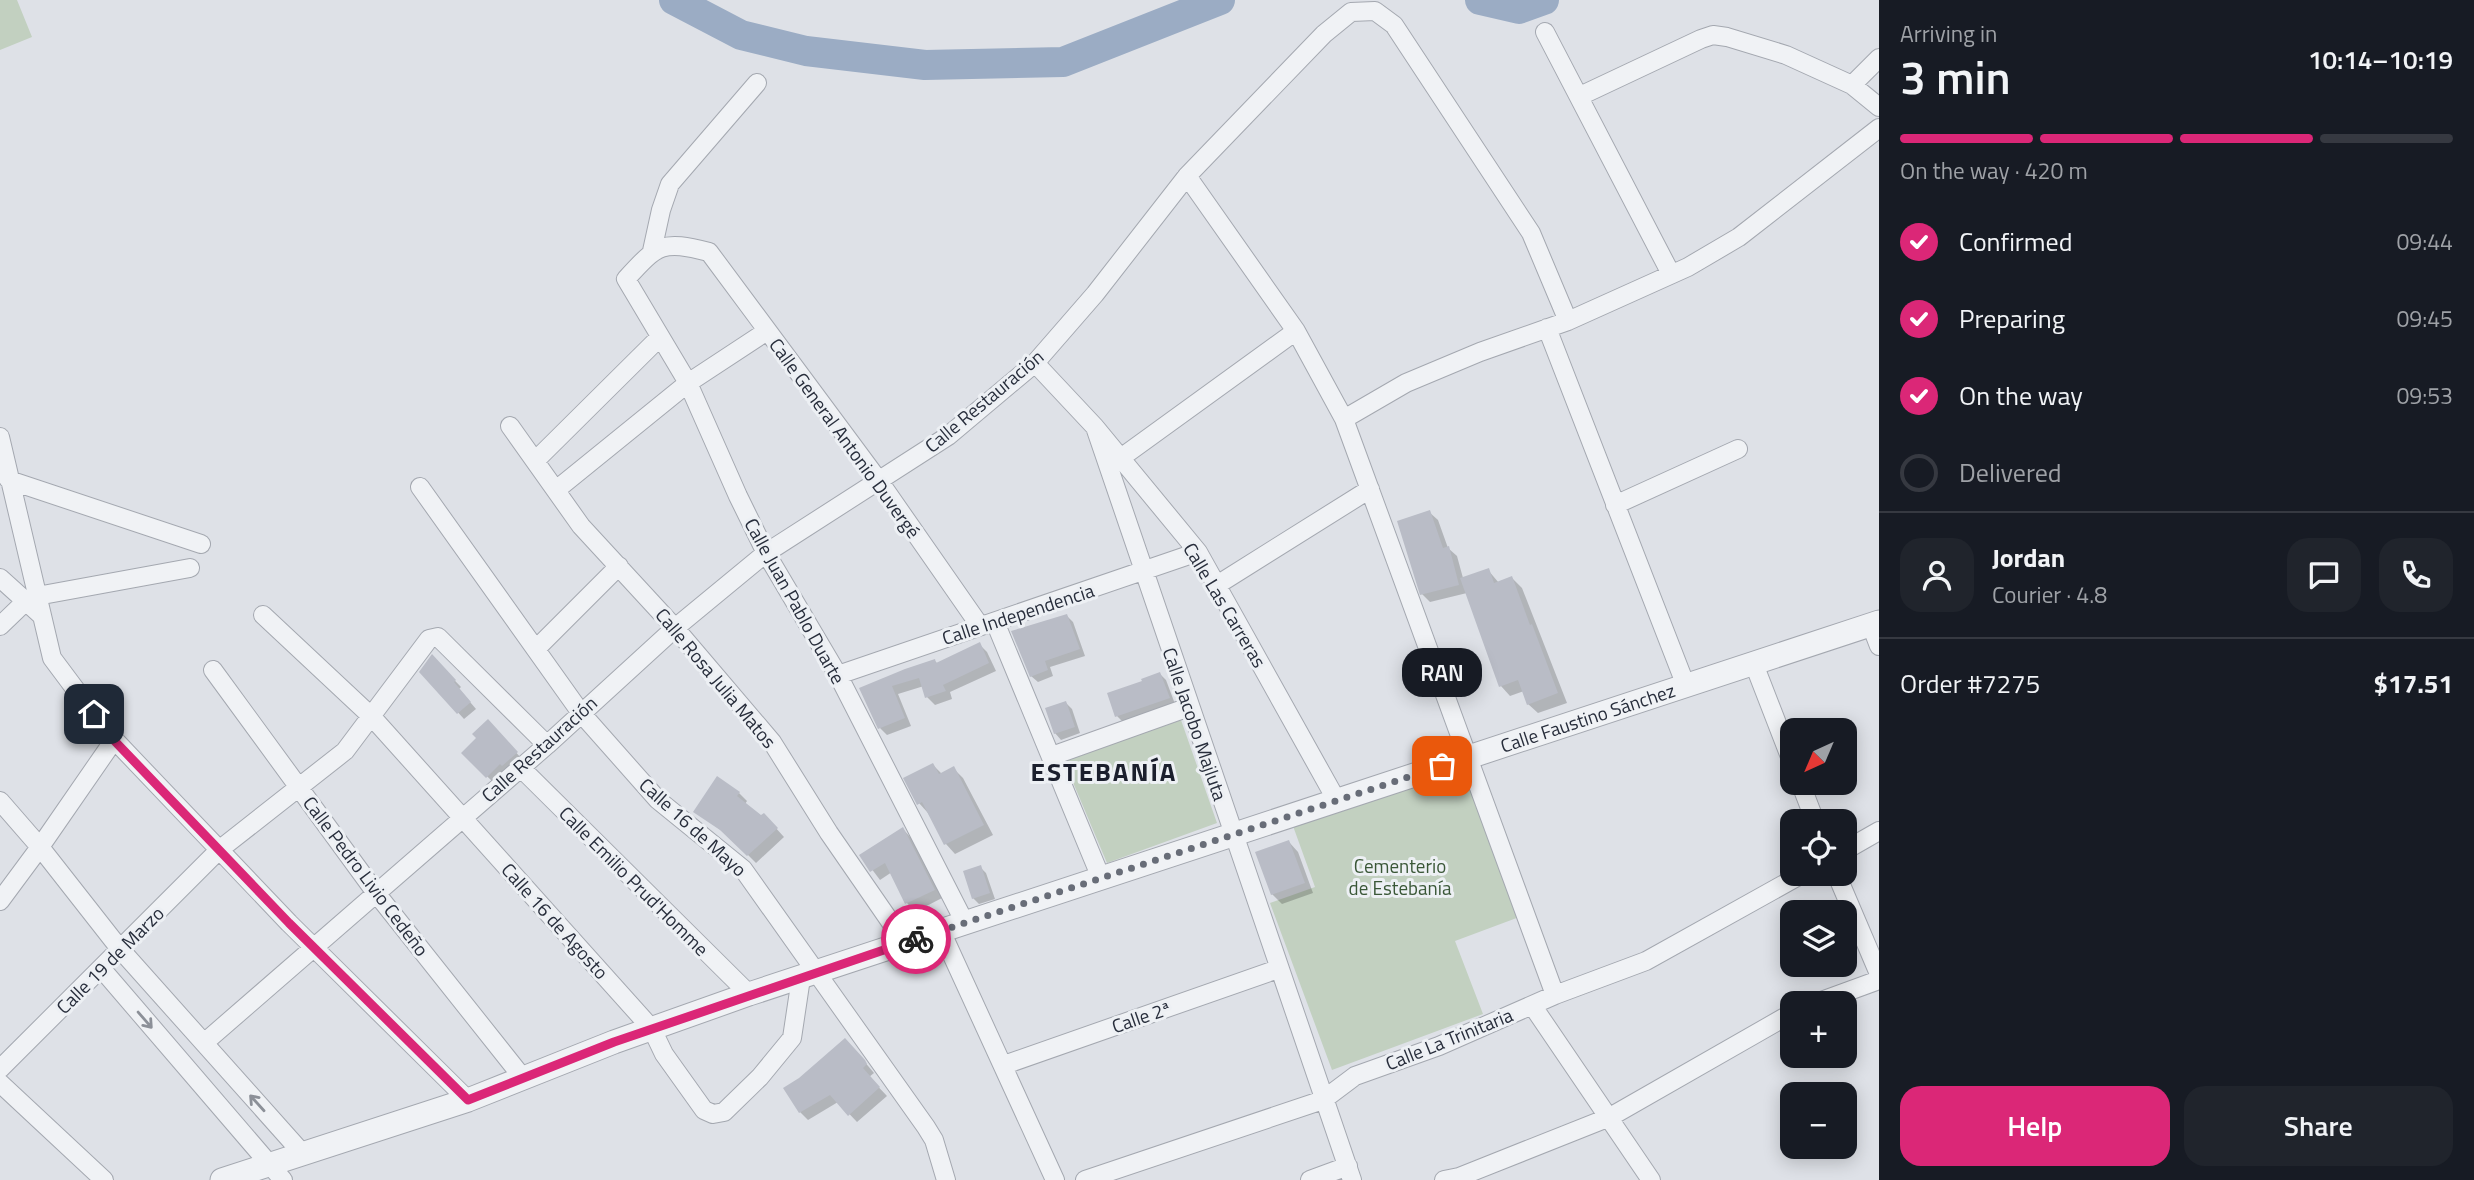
<!DOCTYPE html>
<meta charset="utf-8">
<style>
:root{--surface:#171b24;--page:#20242c;--text:#f1f3f6;--muted:#9ea1a6;--line:#363941;--accent:#db2777}
body{margin:0;font-family:"Titillium Web",sans-serif;background:var(--page);color:var(--text);height:100vh;display:flex;flex-direction:column;font-size:26px;white-space:nowrap}
*{box-sizing:border-box;margin:0}
p{font-size:23px;color:var(--muted)}
.icon{flex:none;width:38px;height:38px;fill:none;stroke:currentColor;stroke-width:2;stroke-linecap:round;stroke-linejoin:round}
.map{position:relative;flex:1;overflow:hidden}
.panel{display:flex;flex-direction:column;background:var(--surface);width:595px}
.panel>*{flex:none}
.needle{width:46px;rotate:224deg}
.controls{position:absolute;left:1780px;top:718px;display:grid;gap:14px}
.controls a{display:grid;place-items:center;width:77px;height:77px;border-radius:14px;background:var(--surface);box-shadow:0 4px 18px #0003;font-size:35px}
.pin{position:absolute;display:grid;place-items:center;width:60px;height:60px;color:#fff;margin:-30px;border-radius:14px;box-shadow:0 4px 10px #0006}
.courier{position:absolute;display:grid;place-items:center;width:70px;height:70px;margin:-35px;border:5px solid #db2777;border-radius:50%;background:#fff;color:#222;box-shadow:0 2px 9px #0007}
.bubble{position:absolute;height:49px;border-radius:21px;background:var(--surface);box-shadow:0 4px 18px #0003;font-size:23px;font-weight:600;line-height:49px;text-align:center}
.headline em{font-style:normal;font-weight:600}
.headline div{display:flex;flex-direction:column-reverse}
.headline{display:flex;align-items:center;justify-content:space-between;height:119px;padding:0 21px}
h1{font-size:46px;font-weight:600;line-height:52px}
.bar{display:grid;grid-template-columns:repeat(4,1fr);gap:10px 7px;align-content:center;height:84px;padding:0 21px}
.bar i{height:9px;border-radius:5px;background:var(--line)}
.bar .on{background:var(--accent)}
.bar p{grid-column:span 4}
.line{display:flex;align-items:center;gap:18px;padding:0 21px;border-top:2px solid var(--line)}
.line div{flex:1}
.round{display:grid;place-items:center;flex:none;width:74px;height:74px;border-radius:21px;background:var(--page)}
ol{padding:0 21px;list-style:none}
li{display:flex;align-items:center;gap:21px;height:77px}
li p{margin-inline-start:auto}
li .icon{padding:7px;border-radius:50%;background:var(--accent);color:#fff;stroke-width:4}
li:last-child{color:var(--muted)}
li i{width:38px;height:38px;border:4px solid var(--line);border-radius:50%}
.cta{display:flex;gap:14px;margin-top:auto;padding:14px 21px}
.cta a{flex:1;height:80px;border-radius:21px;background:var(--accent);color:#fff;font-size:28px;font-weight:600;line-height:80px;text-align:center}
.cta a+a{background:var(--page);color:var(--text)}
main{display:flex;flex:1;min-height:0}
.map>svg:first-child{display:block}
</style>
<main>
<div class="map">
<svg width="1879" height="1180" viewBox="0 0 1879 1180">
<rect width="100%" height="100%" fill="#dee1e7"/>
<path fill="#c2d0c0" d="M0,0H17L32,37L0,50Z
M1181,720L1217,823L1107,863L1064,761Z
M1465,763L1522,916L1455,941L1483,1014L1332,1070L1270,903L1315,887L1293,826Z"/>
<path fill="#0003" d="M1429,512L1438,520L1448,548L1457,556L1463,578L1488,570L1499,583L1512,578L1522,588L1567,703L1538,713L1528,704L1524,691L1510,696L1501,686L1467,593L1430,602L1422,594Z
M1067,616L1073,622L1085,656L1050,667L1053,676L1038,682L1031,676Z
M979,644L987,652L996,671L950,692L952,699L935,705L927,697L924,686L898,694L911,726L887,735L880,728L861,689L935,661L938,664Z
M432,657L461,687L459,689L476,709L464,719L421,672Z
M1160,674L1166,680L1175,704L1123,722L1117,716L1144,682Z
M1066,703L1072,709L1080,733L1061,740L1055,733Z
M488,722L522,759L493,782L463,753L478,738Z
M933,765L942,774L953,768L963,778L993,835L955,854L946,844L928,813L919,803Z
M739,793L747,801L745,804L761,817L764,815L784,837L756,863L730,837L695,811Z
M903,829L911,838L942,898L915,912L907,903L892,872L880,880L862,856Z
M1289,842L1298,852L1313,893L1282,904L1272,894Z
M980,867L986,873L995,899L979,904L973,898Z
M853,1048L874,1073L869,1077L887,1096L857,1122L838,1102L808,1120L800,1112L786,1088Z"/>
<g fill="none" stroke-linecap="round" stroke-linejoin="round">
<path stroke="#9bacc4" stroke-width="30" d="M674,0L741,35L806,51L925,65L1063,62L1220,0
M1480,0L1519,9L1544,0"/>
</g>
<path fill="#b9bcc6" d="M1430,510L1443,548L1449,546L1459,585L1420,595L1397,521Z
M1489,568L1494,583L1512,576L1530,625L1532,624L1558,693L1527,705L1518,680L1499,687L1460,578Z
M1067,614L1080,649L1045,661L1048,670L1030,677L1011,631Z
M980,642L989,663L943,685L946,691L925,698L919,678L892,686L905,718L878,729L859,688L905,669L935,659L936,663Z
M432,654L456,680L454,682L471,702L457,714L419,672Z
M1160,672L1170,698L1115,717L1107,693L1142,681L1141,679Z
M1066,701L1075,727L1054,734L1045,708Z
M488,719L518,752L502,766L500,764L486,778L461,753L476,738L472,734Z
M933,763L939,774L954,766L984,825L944,845L922,802L917,805L903,778Z
M717,776L740,792L737,796L761,815L764,813L778,828L747,856L720,830L693,812Z
M903,827L935,890L905,904L885,863L870,872L859,855Z
M1289,840L1305,883L1271,895L1255,852Z
M981,865L990,893L972,899L963,871Z
M845,1038L865,1060L867,1064L863,1068L880,1087L848,1116L830,1095L799,1113L783,1088L799,1078Z"/>
<g fill="none" stroke-linecap="round" stroke-linejoin="round">
<g stroke="#a4a8b0" stroke-width="20">
<path id="minor" d="M1545,32L1671,274
M1852,85L1879,58
M1580,96L1701,39L1713,35L1727,37L1786,55L1852,85L1879,107
M1187,176L1296,331L1344,419L1555,995
M652,251L661,210L670,184L757,83
M1547,328L1686,686
M1035,363L1095,427L1198,552L1337,801
M1344,419L1406,383L1480,352L1568,321L1688,267L1739,237L1879,128
M510,426L581,526L675,628L772,742L829,833L905,943
M1095,427L1352,1180
M0,437L52,658L108,733L289,923L468,1100
M535,461L660,337
M1111,465L1296,331
M5,474L9,480L201,544
M420,487L581,713L658,800L743,869L926,1127L934,1140L946,1180
M556,490L688,383L767,331
M1615,505L1738,449
M0,578L41,615
M1217,585L1370,489
M37,596L190,568
M263,615L372,717L652,1029L664,1054L704,1110L713,1114L724,1112L760,1077L792,1038L801,978
M995,622L1101,878
M1871,625L1879,646
M0,626L26,601
M536,649L619,566
M1754,664L1792,762
M213,670L376,893L523,1078
M838,675L1198,552
M1052,756L1189,707
M520,767L749,994
M1800,782L1815,821
M0,801L40,847L120,949L303,1154
M1844,851L1879,831
M1836,873L1879,974
M0,901L40,847L114,740
M965,923L838,675L766,553L738,496L688,383L626,279C658,244 662,240 709,252L879,481L980,626
M941,931L1055,1180
M101,968L283,1180
M1816,1003L1879,980
M1532,1005L1651,1180
M204,1043L547,745L675,628L766,553L948,436L1035,363L1095,294L1187,176L1324,34L1351,12L1375,11L1394,25L1531,233L1568,321
M1004,1065L1278,969
M0,1069L219,850L345,751L429,639L438,637L547,745
M0,1083L104,1180
M1085,1180L1323,1100L1355,1076L1439,1046L1555,995L1646,961L1804,873
M1310,1180L1348,1166
M1444,1180L1459,1177L1610,1117L1792,1013"/>
</g>
<g stroke="#a4a8b0" stroke-width="25">
<g id="tertiary">
<path id="s1" d="M222,1180L468,1100L614,1042L749,994L1879,622"/>
</g>
</g>
<use href="#minor" stroke="#f0f2f5" stroke-width="18"/>
<use href="#tertiary" stroke="#f0f2f5" stroke-width="23"/>
</g>
<defs><path id="oneway-shaft" d="M-6 0H5M1.5-3L5.5 0L1.5 3" fill="none" stroke-width="1.6" stroke-linecap="round" stroke-linejoin="round" transform="scale(1.75)"/></defs>
<g stroke="#8c9098">
<use href="#oneway-shaft" transform="translate(145 1020) rotate(49)"/>
<use href="#oneway-shaft" transform="translate(257 1103) rotate(-132)"/>
</g>
<g fill="none" stroke-linecap="round" stroke-linejoin="round">
<path stroke="#686d78" stroke-width="7" stroke-dasharray="0 12.6" d="M916,939L1442,766"/>
<path stroke="#db2777" stroke-width="9" d="M94,714L107,733L289,923L468,1100L614,1042L916,939"/>
</g>
<g text-anchor="middle" stroke-width="6" stroke-linejoin="round" paint-order="stroke">
<g font-size="19" fill="#282e3c" stroke="#edf0f4">
<text transform="translate(984 401) rotate(-40)" y="7">Calle Restauración</text>
<text transform="translate(845 438) rotate(54)" y="7">Calle General Antonio Duvergé</text>
<text transform="translate(795 601) rotate(61)" y="7">Calle Juan Pablo Duarte</text>
<text transform="translate(1225 605) rotate(59)" y="7">Calle Las Carreras</text>
<text transform="translate(1018 614) rotate(-18)" y="7">Calle Independencia</text>
<text transform="translate(716 678) rotate(50)" y="7">Calle Rosa Julia Matos</text>
<text dy="7" stroke="none"><textPath href="#s1" startOffset="1442">Calle Faustino Sánchez</textPath></text>
<text transform="translate(1195 724) rotate(71)" y="7">Calle Jacobo Majluta</text>
<text transform="translate(539 749) rotate(-42)" y="7">Calle Restauración</text>
<text transform="translate(693 827) rotate(42)" y="7">Calle 16 de Mayo</text>
<text transform="translate(366 876) rotate(53)" y="7">Calle Pedro Livio Cedeño</text>
<text transform="translate(634 881) rotate(45)" y="7">Calle Emilio Prud'Homme</text>
<text transform="translate(555 921) rotate(48)" y="7">Calle 16 de Agosto</text>
<text transform="translate(110 960) rotate(-45)" y="7">Calle 19 de Marzo</text>
<text transform="translate(1141 1017) rotate(-19)" y="7">Calle 2ª</text>
<text transform="translate(1449 1039) rotate(-22)" y="7">Calle La Trinitaria</text>
</g>
<g font-size="19" fill="#3a5737" stroke="#edf0f4">
<text x="1400" y="873">Cementerio<tspan x="1400" dy="22">de Estebanía</tspan></text>
</g>
<g font-size="26" font-weight="bold" letter-spacing="2" fill="#1b1f2d" stroke="#edf0f4">
<text x="1104" y="781">ESTEBANÍA</text>
</g>
</g>
</svg>
<div class="controls">
<a><svg class="needle" viewBox="-14 -14 28 28"><path d="M0-13l5 13h-10z" fill="#e53935"/><path d="M0 13l5-13h-10z" fill="#9ea1a6"/></svg></a>
<a><svg class="icon" aria-label="locate" viewBox="0 0 24 24"><circle cx="12" cy="12" r="6"/><path d="M12 2v4M12 18v4M2 12h4M18 12h4"/></svg></a>
<a><svg class="icon" aria-label="layers" viewBox="0 0 24 24"><path d="M12 4l9 5-9 5-9-5zM3 14l9 5 9-5"/></svg></a>
<a>+</a>
<a>−</a>
</div>
<div class="pin" style="left:1442px;top:766px;background:#ea580c"><svg class="icon" aria-label="bag" viewBox="0 0 24 24"><path d="M5 8h14l-1 12H6zM9 8a3 3 0 0 1 6 0"/></svg></div>
<div class="pin" style="left:94px;top:714px;background:#1f2937"><svg class="icon" aria-label="home" viewBox="0 0 24 24"><path d="M3 11l9-7 9 7M6 9v11h12V9"/></svg></div>
<div class="courier" style="left:916px;top:939px"><svg class="icon" aria-label="bike" viewBox="0 0 24 24"><circle cx="6" cy="16" r="4"/><circle cx="18" cy="16" r="4"/><path d="M6 16l4-8h5l3 8M10 8l3 8H6M13 5h3"/></svg></div>
<div class="bubble" style="left:1402px;top:648px;width:80px">RAN</div>
</div>
<section class="panel">
<div class="headline"><div><h1>3 min</h1><p>Arriving in</p></div><em>10:14–10:19</em></div>
<div class="bar"><i class="on"></i><i class="on"></i><i class="on"></i><i></i><p>On the way · 420 m</p></div>
<ol>
<li><svg class="icon" aria-label="check" viewBox="0 0 24 24"><path d="M5 12l5 5 9-10"/></svg>Confirmed<p>09:44</p></li>
<li><svg class="icon" aria-label="check" viewBox="0 0 24 24"><path d="M5 12l5 5 9-10"/></svg>Preparing<p>09:45</p></li>
<li><svg class="icon" aria-label="check" viewBox="0 0 24 24"><path d="M5 12l5 5 9-10"/></svg>On the way<p>09:53</p></li>
<li><i></i>Delivered</li>
</ol>
<div class="line" style="height:126px"><a class="round"><svg class="icon" aria-label="person" viewBox="0 0 24 24"><circle cx="12" cy="8" r="4"/><path d="M4 21q1-7 8-7t8 7"/></svg></a><div><b>Jordan</b><p>Courier · 4.8</p></div><a class="round"><svg class="icon" aria-label="chat" viewBox="0 0 24 24"><path d="M4 5h16v11H9l-5 4z"/></svg></a><a class="round"><svg class="icon" aria-label="phone" viewBox="0 0 24 24"><path d="M5 4h4l2 5-3 2q2 4 5 5l2-3 5 2v4C11 20 4 13 5 4z"/></svg></a></div>
<div class="line" style="height:91px"><div>Order #7275</div><b>$17.51</b></div>
<div class="cta"><a>Help</a><a>Share</a></div>
</section>
</main>
